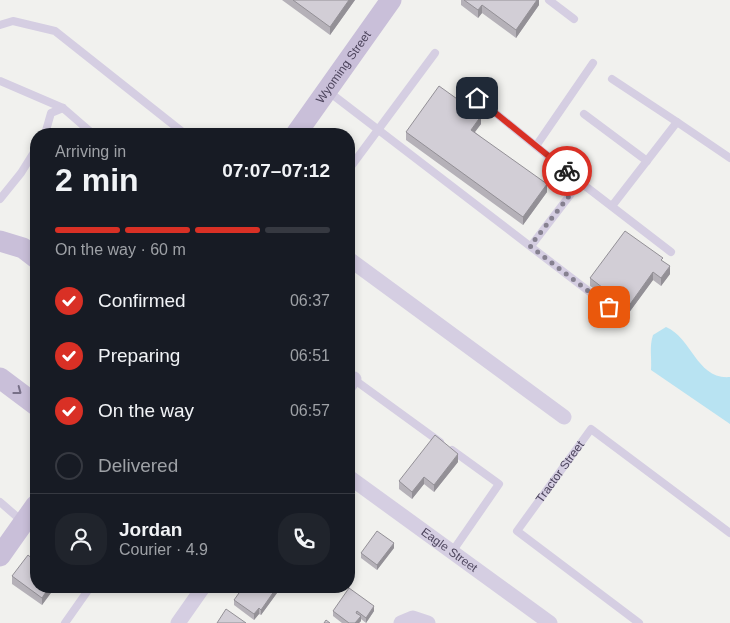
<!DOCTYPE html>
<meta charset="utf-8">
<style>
:root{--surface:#171b24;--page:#20242c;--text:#f1f3f6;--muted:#9ea1a6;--line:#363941;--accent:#d93025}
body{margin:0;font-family:Arial,sans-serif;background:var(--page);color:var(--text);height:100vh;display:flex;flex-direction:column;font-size:19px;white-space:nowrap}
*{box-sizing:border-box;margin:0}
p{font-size:16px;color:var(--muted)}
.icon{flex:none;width:28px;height:28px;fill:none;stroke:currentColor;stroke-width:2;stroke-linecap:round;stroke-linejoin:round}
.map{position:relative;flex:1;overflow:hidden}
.sheet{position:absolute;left:30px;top:128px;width:325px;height:465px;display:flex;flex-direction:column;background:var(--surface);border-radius:20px;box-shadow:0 2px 8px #0003}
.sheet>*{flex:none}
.pin{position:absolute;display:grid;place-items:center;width:42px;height:42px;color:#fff;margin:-21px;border-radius:10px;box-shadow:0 2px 8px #0006}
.courier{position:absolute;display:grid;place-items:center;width:50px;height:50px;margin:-25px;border:4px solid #d93025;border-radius:50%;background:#fff;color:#222;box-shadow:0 1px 6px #0007}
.summary em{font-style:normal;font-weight:800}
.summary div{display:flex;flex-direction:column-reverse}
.summary{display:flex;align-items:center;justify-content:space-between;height:85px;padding:0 25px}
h1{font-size:32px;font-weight:800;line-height:38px}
.bar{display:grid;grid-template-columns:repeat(4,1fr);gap:8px 5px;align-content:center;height:60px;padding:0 25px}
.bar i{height:6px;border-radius:4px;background:var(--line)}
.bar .on{background:var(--accent)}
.bar p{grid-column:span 4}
.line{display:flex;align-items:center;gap:12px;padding:0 25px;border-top:1px solid var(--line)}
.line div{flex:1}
.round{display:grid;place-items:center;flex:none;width:52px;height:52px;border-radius:20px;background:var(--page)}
ol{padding:0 25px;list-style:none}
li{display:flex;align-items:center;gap:15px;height:55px}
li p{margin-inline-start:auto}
li .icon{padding:5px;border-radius:50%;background:var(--accent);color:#fff;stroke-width:4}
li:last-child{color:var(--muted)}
li i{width:28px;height:28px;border:2px solid var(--line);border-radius:50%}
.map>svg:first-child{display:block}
</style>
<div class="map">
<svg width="730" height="623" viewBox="0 0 730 623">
<rect width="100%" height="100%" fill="#f1f1ee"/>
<path fill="#b8e3f2" d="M666,327C692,338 697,380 730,377V424L651,370C652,358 649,347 653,335Z"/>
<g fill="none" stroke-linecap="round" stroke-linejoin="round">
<g stroke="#d5cee2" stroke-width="8">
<path d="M549,0L574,19"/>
<path d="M0,25L13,21L55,31L185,134"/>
<path d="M612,79L677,122"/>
<path d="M0,81L63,108L93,134"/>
<path d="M329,92L625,319"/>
<path d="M477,98L580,182L531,246"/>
<path d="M584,114L647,161"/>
<path d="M45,134L51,113L63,108"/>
<path d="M536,146L593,63"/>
<path d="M349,169L435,53"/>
<path d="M580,182L671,252"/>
<path d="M0,199L21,173L36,149"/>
<path d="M612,206L677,122L730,158"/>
<path d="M352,378L440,442"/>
<path d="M0,502L23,522"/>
<path d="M452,552L499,484L452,450"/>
<path d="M65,623L91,586"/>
<path id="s1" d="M639,623L517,531L591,429L730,533"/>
</g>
<g stroke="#d5cee2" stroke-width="15">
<path d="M349,259L564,417"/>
<path d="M349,386L354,379"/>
<path id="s2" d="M349,477L550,623"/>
<path d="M178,623L204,586"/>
<path d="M401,623L413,618L428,623"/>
</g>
<g stroke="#c9bfd9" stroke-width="21">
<path id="s3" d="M296,134L391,0"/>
<path d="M0,241L23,248L36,258"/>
<path d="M0,378L36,405"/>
<path d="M0,556L36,505"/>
</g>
</g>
<path fill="#b5b1b8" d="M282,0H355L330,35Z
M461,0H539V5L516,38L482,13L478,18L461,5Z
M481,124L475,132L547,192L523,225L406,140V132Z
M663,261L670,274L661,286L653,280L628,314L590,286V278Z
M458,462L434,492L424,484L412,499L399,489V481Z
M394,548L377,570L361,558V553Z
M12,576L36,586H56L42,605L12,584Z
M170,586H184L179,593Z
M277,593L261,615L259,614L254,620L234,605V600Z
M333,611H374L366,623L361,619V621L359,623H342L333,616Z"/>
<path fill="#939096" d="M349,0H355L330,35V27Z
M537,0H539V5L516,38V30Z
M482,5V13L478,18V10Z
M481,116V124L471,137V130Z
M547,184V192L523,225V217Z
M670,266V274L661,286V278Z
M653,272V280L628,314V307Z
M458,454V462L434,492V485Z
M424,477V484L412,499V492Z
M394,543V548L377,570V565Z
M50,586H56L42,605V598Z
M179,586H184L179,593Z
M277,587V593L261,615V610Z
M374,606V611L366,623V618Z
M259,608V614L254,620V614Z
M361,616V621L359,623H355Z"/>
<path fill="#d2ced6" stroke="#939096" d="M293,0H349L330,27Z
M464,0H537L516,30L482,5L478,10Z
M439,86L481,116L471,130L547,184L523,217L406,132Z
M625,231L663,258L661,260L670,266L661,278L653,272L628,307L590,278Z
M435,435L458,454L434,485L424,477L412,492L399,481Z
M377,531L394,543L377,565L361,553Z
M28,555L36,562V586H50L42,598L12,576Z
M244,586H275L277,587L261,610L259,608L254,614L234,600Z
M349,588L374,606L366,618L357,611L356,613L361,616L355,623H349L333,611Z
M226,609L246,623H217Z
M326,620L330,623H324Z"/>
<defs><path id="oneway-chevron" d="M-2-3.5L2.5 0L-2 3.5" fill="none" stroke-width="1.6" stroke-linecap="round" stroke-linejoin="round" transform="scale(1.25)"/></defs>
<use stroke="#787088" href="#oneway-chevron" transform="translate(18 391) rotate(37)"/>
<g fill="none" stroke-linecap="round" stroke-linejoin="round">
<path stroke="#868190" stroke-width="5" stroke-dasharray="0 9" d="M567,171L580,182L530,246L609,307"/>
<path stroke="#d93025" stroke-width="6" d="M477,98L567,171"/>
</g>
<g text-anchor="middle" stroke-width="5" stroke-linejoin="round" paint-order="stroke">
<g font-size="12" fill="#4d455d" stroke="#fff">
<text dy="4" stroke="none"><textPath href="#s3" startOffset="82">Wyoming Street</textPath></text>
<text dy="4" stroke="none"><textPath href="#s1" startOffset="226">Tractor Street</textPath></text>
<text dy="4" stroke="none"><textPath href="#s2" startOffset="124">Eagle Street</textPath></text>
</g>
</g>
</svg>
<div class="pin" style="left:609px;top:307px;background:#ea580c"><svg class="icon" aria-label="bag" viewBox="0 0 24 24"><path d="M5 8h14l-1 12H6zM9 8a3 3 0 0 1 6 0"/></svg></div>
<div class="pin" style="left:477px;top:98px;background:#1f2937"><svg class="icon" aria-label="home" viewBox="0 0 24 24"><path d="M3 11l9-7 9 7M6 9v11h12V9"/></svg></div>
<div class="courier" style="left:567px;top:171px"><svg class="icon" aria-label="bike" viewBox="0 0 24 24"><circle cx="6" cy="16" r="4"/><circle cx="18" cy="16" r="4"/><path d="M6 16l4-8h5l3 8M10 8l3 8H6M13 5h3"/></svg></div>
<section class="sheet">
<div class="summary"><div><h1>2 min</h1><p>Arriving in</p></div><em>07:07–07:12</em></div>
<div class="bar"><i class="on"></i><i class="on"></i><i class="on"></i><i></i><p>On the way · 60 m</p></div>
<ol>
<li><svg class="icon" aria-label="check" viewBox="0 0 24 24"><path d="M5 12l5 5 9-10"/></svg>Confirmed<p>06:37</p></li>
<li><svg class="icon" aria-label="check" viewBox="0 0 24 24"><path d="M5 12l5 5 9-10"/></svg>Preparing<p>06:51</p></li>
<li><svg class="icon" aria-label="check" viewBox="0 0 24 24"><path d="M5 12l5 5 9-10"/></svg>On the way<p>06:57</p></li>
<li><i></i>Delivered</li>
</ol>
<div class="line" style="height:90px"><a class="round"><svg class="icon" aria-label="person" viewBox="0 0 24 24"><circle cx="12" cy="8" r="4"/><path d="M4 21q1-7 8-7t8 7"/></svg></a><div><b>Jordan</b><p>Courier · 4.9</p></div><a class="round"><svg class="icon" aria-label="phone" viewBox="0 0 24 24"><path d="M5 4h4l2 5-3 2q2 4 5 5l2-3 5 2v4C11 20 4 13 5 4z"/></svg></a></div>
</section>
</div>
